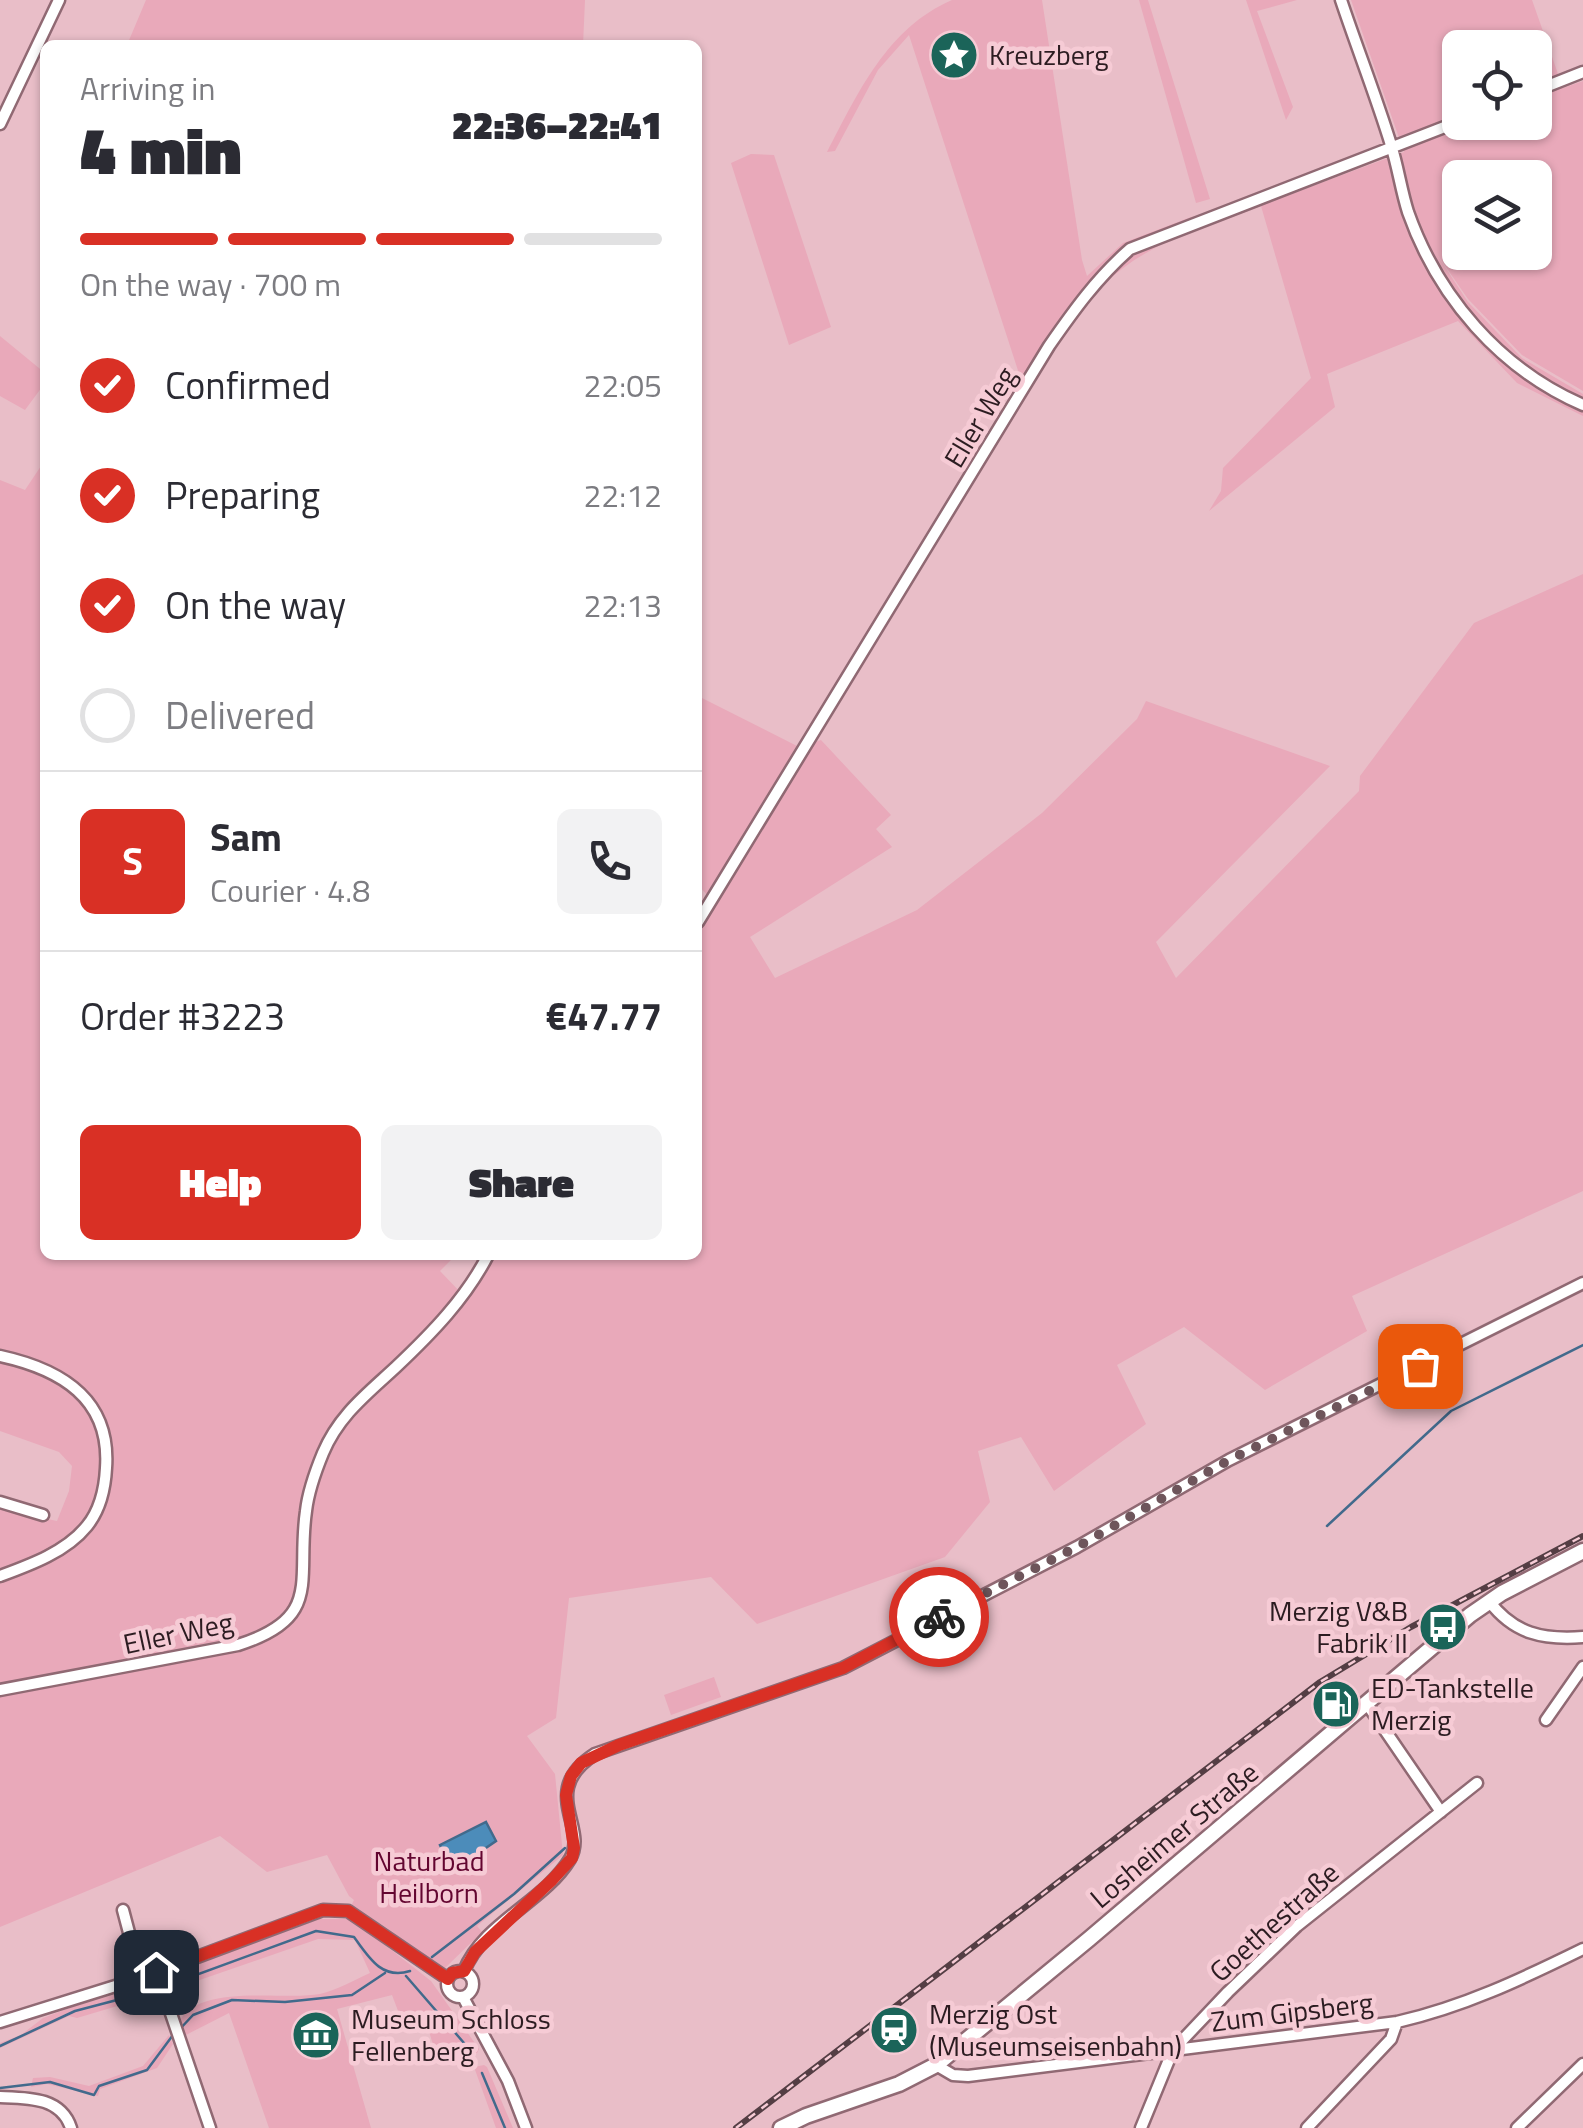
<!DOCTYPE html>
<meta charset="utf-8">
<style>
:root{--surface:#fff;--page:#f2f2f3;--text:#2b2b33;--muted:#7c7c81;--line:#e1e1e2;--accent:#d93025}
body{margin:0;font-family:"Titillium Web",sans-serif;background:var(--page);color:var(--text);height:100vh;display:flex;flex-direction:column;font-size:38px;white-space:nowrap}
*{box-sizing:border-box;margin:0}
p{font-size:32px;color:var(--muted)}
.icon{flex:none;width:55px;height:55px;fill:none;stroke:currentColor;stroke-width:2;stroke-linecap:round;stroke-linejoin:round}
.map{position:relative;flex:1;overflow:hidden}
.details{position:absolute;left:40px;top:40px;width:662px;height:1220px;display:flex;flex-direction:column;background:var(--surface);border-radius:15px;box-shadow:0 2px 8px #0004}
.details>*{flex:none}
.tools{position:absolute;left:1442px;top:30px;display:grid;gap:20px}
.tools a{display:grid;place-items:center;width:110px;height:110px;border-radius:15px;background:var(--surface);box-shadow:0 2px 8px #0004;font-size:50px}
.pin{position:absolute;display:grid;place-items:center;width:85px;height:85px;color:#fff;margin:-42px;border-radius:20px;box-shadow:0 5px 15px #0006}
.courier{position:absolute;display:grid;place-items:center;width:100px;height:100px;margin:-50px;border:8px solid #d93025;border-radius:50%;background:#fff;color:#222;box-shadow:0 2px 12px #0007}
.headline em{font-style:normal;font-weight:800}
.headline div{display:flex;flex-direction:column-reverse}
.headline{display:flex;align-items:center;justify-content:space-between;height:170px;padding:0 40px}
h1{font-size:65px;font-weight:800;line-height:75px}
.bar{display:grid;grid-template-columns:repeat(4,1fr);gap:15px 10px;align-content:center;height:120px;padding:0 40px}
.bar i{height:12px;border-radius:8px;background:var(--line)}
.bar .on{background:var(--accent)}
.bar p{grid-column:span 4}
.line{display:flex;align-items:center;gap:25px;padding:0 40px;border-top:2px solid var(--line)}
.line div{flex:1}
.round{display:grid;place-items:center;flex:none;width:105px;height:105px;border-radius:15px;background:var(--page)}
ol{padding:0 40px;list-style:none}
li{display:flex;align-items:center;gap:30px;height:110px}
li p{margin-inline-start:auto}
li .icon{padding:10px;border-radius:50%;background:var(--accent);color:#fff;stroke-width:4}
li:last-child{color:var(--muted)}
li i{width:55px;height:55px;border:5px solid var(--line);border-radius:50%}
.button{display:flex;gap:20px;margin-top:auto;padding:20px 40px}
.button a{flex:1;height:115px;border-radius:15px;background:var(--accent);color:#fff;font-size:40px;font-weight:800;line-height:115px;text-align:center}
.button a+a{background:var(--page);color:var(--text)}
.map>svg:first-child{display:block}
</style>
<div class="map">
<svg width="1583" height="2128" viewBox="0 0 1583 2128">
<rect width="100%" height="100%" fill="#e9bec8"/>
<path fill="#e9a9ba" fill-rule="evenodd" d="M146,0H585L583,45H127Z
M952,0H1042L1082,260L1087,276L1123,243L1191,217L1261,205L1404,152L1351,0H1532L1563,88L1583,81V391L1522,355L1468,299L1434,250L1468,302L1522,358L1583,394V416L1517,383L1458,321L1327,374L1335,407L1209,511L1221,491L1223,468L1311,378L1261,206C1224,221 1181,232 1146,253C1091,284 1056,339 1025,392L909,35L878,70L835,151L827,152C858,93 887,28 952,0ZM1460,48H1535V122H1460ZM1460,178H1535V252H1460Z
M1139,0H1148L1210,199L1196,203Z
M1246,0H1297L1257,11L1293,107L1286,120Z
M751,154L774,155L831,327L789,345L731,163Z
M0,336L45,373V383L25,410L0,396Z
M45,460V1255H456L440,1271L463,1295L491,1255H698V911L709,897L698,885V696L799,747L821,740L891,815L876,829L892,847L750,937L775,978L917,910L1042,813L1137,719L1146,701L1330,766L1156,942L1176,978L1359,791L1360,776L1474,623L1583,574V1191L1352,1296L1367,1331L1265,1390L1184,1327L1117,1365L1146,1424L1054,1491L1021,1437L978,1451L990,1502L945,1557L757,1624L711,1577L569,1598L556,1718L527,1736L555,1774L563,1855L477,1926L482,1932L444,1969L437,1968L387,1928L351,1906L354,1900L349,1896L327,1855L267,1872L220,1836L0,1927V1509L57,1521L69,1491L72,1466L59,1452L0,1431V480L25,490Z
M714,1677L721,1697L671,1715L664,1695Z
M320,1919H352L431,1981L479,2049L477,2053L439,2064L427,2025L410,2029L407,2015L400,2016L392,1995L337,2009L371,2128H269L229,2013L182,2037L177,2027C192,1981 282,2001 320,1994C337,1990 354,1980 370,1973L355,1940L318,1939L165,1992L162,1978L190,1968L194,1962Z
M157,1982L161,1993L77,2018L69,2016L0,2048V2043L21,2035L43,2018L72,2007Z
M169,2035L173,2044L157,2068L100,2089L98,2096L47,2084L31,2087L33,2078L50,2077L89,2086L143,2066Z
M484,2065L487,2067L513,2128H496L474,2067Z"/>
<path fill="#4c8cba" stroke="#426a8c" stroke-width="2.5" d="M486,1822L496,1841L452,1871L440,1845Z"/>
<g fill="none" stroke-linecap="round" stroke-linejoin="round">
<path stroke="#426a8c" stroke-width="2.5" d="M1327,1526L1451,1411L1583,1345
M432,1957L514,1894L565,1848
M406,1976L464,2043
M179,2030L193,2015L232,2000L285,2002L352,1995L385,1973
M0,2046L75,2011L155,1990L316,1931L354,1937C369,1958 382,1980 410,1971
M482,2073L505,2128
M0,2088L50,2082L94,2095L99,2086L147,2070L173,2035"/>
<g stroke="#906973" stroke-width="15">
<path id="street" d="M1341,0C1357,48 1376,96 1391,145C1398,167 1401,190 1408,212C1438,297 1500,369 1583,405
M1535,91L1583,72
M0,124L59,0
M698,922L1049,346C1074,310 1097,278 1130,249L1460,121
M0,1356C60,1369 111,1398 106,1468C105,1488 100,1510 87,1526C66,1552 30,1565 0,1576
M0,1502L43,1515
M1489,1601C1514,1634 1543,1640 1583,1637
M0,1690L238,1645C324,1618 296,1580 306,1511C308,1493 316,1470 323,1453C339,1415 367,1394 396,1367C432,1333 466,1298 488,1255
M1367,1704L1441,1812
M1546,1720L1583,1667
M123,1910L141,1978
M447 1984a13 13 0 1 1 26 0a13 13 0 1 1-26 0Z
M464,1971C483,1923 544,1902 570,1859C589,1827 538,1791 595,1754L843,1668L1077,1547L1229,1460L1583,1283
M164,1993L210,2128
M463,1997L508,2081L526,2128
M0,2022L141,1978L323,1910L348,1911L448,1979
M936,2065L953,2075L968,2076L1397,2022C1463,2007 1522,1979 1583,1949
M0,2097C28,2098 61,2097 71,2128
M1141,2128L1173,2050L1228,1992L1297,1926L1477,1783
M1307,2128L1391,2039L1397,2022
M1517,2128L1583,2064"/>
</g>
<g stroke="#906973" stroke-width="19">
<path id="secondary" d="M781,2128L806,2116L899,2084L936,2065L1089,1939L1470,1615L1502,1593L1583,1551"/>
</g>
<use href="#street" stroke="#fff" stroke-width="10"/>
<use href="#secondary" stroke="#fff" stroke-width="14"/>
<g stroke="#543e44" stroke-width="6">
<path id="rail" d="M736,2128L1320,1682L1411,1627L1583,1536"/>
</g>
<use href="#rail" stroke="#f6cbd5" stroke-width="2.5" stroke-dasharray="8" stroke-linecap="butt"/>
</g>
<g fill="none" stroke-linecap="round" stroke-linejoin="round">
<path stroke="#6e555b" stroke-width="10" stroke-dasharray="0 18" d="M939,1617L1077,1547L1229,1460L1420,1366"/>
<path stroke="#d93025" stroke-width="12" d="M156,1972L322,1910L348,1911L448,1979L452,1973L464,1971L475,1952L552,1880L572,1858L574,1848L566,1795L571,1776L581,1763L619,1745L843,1668L939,1617"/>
</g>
<defs>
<g id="sight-disc" transform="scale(2.5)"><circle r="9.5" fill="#1b6459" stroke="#f6cbd5"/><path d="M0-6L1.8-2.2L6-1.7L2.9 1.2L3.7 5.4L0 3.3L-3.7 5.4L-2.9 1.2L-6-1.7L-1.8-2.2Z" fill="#fff"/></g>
<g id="bus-disc" transform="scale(2.5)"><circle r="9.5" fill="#1b6459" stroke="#f6cbd5"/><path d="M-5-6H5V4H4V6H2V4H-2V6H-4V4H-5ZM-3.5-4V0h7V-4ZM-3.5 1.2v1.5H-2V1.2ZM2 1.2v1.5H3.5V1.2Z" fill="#fff"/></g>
<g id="fuel-disc" transform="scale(2.5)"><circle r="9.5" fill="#1b6459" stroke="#f6cbd5"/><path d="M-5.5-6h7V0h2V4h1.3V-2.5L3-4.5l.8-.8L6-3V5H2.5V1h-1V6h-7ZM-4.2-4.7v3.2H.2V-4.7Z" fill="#fff"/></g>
<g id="station-disc" transform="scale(2.5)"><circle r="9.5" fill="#1b6459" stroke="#f6cbd5"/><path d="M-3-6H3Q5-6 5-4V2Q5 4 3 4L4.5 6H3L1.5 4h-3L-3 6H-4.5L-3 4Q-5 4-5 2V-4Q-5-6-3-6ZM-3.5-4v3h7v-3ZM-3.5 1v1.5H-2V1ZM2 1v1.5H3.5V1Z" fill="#fff"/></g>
<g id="museum-disc" transform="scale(2.5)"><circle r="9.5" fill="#1b6459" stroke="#f6cbd5"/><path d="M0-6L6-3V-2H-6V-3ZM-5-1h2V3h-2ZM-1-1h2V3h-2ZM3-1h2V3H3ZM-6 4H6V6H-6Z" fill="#fff"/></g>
</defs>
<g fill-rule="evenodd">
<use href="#sight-disc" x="954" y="55"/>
<use href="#bus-disc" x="1443" y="1627"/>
<use href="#fuel-disc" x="1336" y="1704"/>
<use href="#station-disc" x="894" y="2030"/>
<use href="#museum-disc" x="316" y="2035"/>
</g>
<g text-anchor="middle" stroke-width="9" stroke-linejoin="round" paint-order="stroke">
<g font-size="28" fill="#2c1c21" stroke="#f6cbd5" text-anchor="start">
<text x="989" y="65">Kreuzberg</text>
<text x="1408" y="1621" text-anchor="end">Merzig V&amp;B<tspan x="1408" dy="32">Fabrik II</tspan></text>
<text x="1371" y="1698">ED-Tankstelle<tspan x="1371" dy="32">Merzig</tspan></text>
<text x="929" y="2024">Merzig Ost<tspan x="929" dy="32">(Museumseisenbahn)</tspan></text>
<text x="351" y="2029">Museum Schloss<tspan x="351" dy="32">Fellenberg</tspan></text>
</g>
<g font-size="28" fill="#2c1c21" stroke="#f6cbd5">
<text transform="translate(980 417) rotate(-59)" y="10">Eller Weg</text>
<text transform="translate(178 1633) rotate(-12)" y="10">Eller Weg</text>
<text transform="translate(1174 1835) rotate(-40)" y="10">Losheimer Straße</text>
<text transform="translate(1274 1922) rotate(-42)" y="10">Goethestraße</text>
<text transform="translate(1292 2012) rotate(-7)" y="10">Zum Gipsberg</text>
</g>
<g font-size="28" fill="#630530" stroke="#f6cbd5">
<text x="429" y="1871">Naturbad<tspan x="429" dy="32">Heilborn</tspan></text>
</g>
</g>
</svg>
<div class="tools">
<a><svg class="icon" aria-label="locate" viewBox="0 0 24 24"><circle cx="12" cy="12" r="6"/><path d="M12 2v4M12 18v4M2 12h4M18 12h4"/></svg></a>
<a><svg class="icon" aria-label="layers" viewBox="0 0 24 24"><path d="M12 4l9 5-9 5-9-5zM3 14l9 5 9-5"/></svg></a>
</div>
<div class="pin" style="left:1420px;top:1366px;background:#ea580c"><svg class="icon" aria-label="bag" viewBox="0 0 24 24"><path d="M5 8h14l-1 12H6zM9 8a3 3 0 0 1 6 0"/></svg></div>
<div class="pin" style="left:156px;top:1972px;background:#1f2937"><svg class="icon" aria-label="home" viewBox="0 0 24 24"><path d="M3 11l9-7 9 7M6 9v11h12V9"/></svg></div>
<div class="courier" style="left:939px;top:1617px"><svg class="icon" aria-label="bike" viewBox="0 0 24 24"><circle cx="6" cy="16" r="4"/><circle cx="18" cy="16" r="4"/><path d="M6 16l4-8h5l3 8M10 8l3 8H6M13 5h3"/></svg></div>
<section class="details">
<div class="headline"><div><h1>4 min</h1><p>Arriving in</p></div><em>22:36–22:41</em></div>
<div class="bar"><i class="on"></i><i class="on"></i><i class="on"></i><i></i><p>On the way · 700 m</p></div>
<ol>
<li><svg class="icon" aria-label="check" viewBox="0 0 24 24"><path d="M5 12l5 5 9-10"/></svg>Confirmed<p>22:05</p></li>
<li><svg class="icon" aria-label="check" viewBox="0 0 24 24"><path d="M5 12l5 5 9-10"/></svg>Preparing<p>22:12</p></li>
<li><svg class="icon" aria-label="check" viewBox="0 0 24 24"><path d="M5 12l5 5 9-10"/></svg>On the way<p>22:13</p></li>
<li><i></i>Delivered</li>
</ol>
<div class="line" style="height:180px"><b class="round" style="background:var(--accent);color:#fff">S</b><div><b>Sam</b><p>Courier · 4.8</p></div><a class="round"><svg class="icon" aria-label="phone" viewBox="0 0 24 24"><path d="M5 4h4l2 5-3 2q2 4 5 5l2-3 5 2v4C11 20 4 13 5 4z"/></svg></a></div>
<div class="line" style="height:130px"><div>Order #3223</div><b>€47.77</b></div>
<div class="button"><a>Help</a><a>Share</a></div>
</section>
</div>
